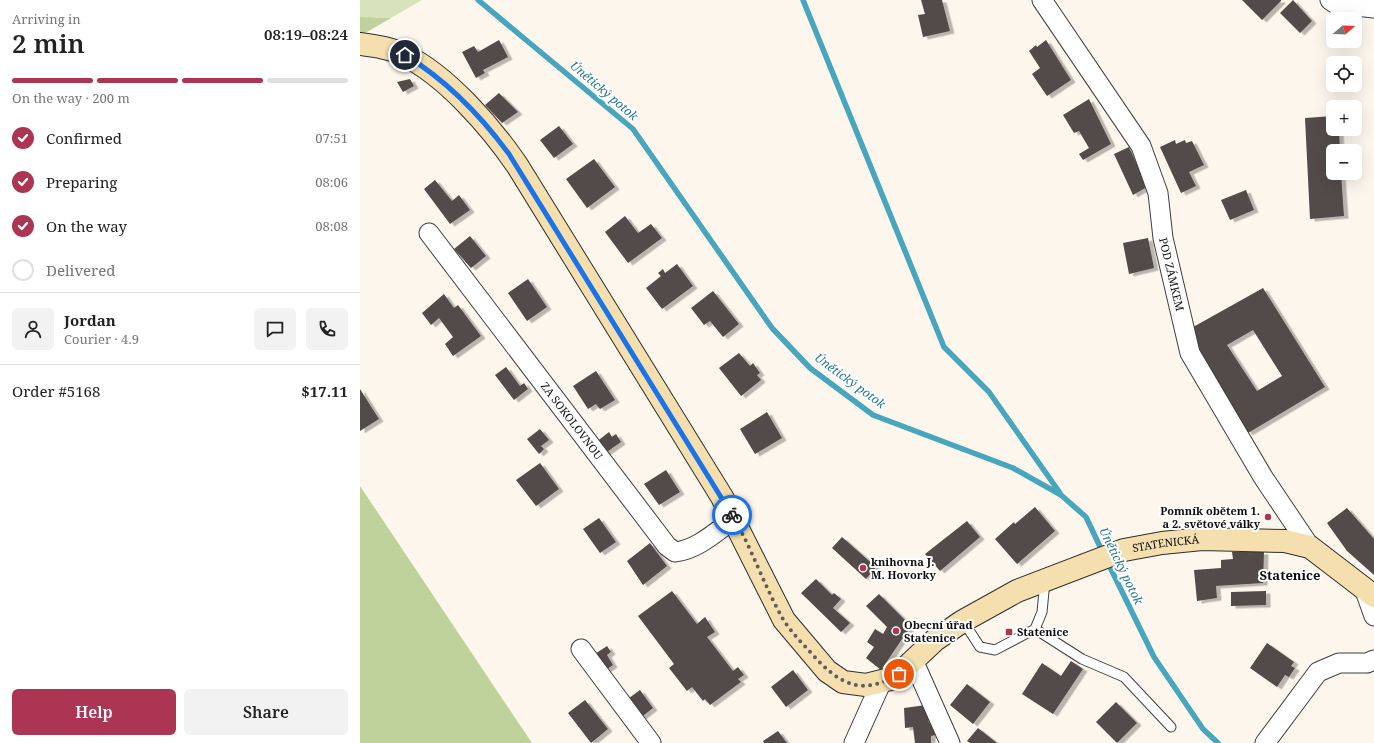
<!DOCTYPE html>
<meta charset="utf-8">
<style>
:root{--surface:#fff;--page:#f2f2f2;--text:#222;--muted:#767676;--line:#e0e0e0;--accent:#ab3553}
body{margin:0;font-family:"Noto Serif",serif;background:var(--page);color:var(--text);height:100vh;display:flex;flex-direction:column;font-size:15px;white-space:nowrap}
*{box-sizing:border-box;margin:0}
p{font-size:13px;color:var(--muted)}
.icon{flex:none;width:22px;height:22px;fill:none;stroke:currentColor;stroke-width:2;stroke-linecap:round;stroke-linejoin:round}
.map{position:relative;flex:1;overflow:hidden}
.sheet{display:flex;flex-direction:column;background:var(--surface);width:360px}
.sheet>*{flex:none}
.needle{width:26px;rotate:71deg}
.buttons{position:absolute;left:966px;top:12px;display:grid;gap:8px}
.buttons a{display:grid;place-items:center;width:36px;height:36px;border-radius:6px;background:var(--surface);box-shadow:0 4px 16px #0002;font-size:20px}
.pin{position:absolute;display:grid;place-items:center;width:34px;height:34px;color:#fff;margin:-17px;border:2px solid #fff;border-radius:50%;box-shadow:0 1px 4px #0007}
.courier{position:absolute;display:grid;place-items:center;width:40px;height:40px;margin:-20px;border:3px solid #1a73e8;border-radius:50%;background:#fff;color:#222;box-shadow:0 1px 5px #0007}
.head em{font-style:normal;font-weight:600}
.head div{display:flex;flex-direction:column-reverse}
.head{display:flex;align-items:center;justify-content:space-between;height:68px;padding:0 12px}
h1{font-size:26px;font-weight:600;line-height:30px}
.bar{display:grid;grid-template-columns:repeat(4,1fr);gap:6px 4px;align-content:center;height:48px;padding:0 12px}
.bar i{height:5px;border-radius:3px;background:var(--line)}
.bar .on{background:var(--accent)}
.bar p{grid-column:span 4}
.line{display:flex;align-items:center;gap:10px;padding:0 12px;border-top:1px solid var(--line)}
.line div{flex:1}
.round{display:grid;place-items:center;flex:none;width:42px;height:42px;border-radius:6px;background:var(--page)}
ol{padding:0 12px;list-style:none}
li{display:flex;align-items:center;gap:12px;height:44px}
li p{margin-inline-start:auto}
li .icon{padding:4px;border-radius:50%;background:var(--accent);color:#fff;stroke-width:4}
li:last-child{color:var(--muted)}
li i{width:22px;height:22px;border:2px solid var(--line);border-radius:50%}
.button{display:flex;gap:8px;margin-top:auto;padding:8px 12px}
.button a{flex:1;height:46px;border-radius:6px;background:var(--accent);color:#fff;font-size:16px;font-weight:600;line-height:46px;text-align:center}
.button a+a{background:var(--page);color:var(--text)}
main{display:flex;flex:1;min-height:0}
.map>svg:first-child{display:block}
</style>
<main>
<section class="sheet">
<div class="head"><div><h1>2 min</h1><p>Arriving in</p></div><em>08:19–08:24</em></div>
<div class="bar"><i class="on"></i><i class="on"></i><i class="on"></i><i></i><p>On the way · 200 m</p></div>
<ol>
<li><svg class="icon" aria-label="check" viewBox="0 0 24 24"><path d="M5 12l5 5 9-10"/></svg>Confirmed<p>07:51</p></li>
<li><svg class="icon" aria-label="check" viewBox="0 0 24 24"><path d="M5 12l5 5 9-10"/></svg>Preparing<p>08:06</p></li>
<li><svg class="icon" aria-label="check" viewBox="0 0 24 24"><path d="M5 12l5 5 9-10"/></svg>On the way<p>08:08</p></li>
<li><i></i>Delivered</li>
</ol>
<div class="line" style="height:72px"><a class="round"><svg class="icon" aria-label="person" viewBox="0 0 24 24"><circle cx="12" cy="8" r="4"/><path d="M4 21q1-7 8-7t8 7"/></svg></a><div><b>Jordan</b><p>Courier · 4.9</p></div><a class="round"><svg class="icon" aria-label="chat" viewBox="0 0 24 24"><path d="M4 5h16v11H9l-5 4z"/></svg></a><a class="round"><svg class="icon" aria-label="phone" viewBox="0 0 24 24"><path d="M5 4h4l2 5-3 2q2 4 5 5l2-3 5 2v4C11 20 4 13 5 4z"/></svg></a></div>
<div class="line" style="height:52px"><div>Order #5168</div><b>$17.11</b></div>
<div class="button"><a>Help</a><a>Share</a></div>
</section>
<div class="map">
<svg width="1014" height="743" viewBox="0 0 1014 743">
<defs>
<filter id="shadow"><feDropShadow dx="4.5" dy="2.5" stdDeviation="0" flood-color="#0004"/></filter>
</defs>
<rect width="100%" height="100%" fill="#fdf6ed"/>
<path fill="#d8e3bb" d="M0,0H62L31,18L0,17Z"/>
<path fill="#bfd29c" d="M0,17L31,18L0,36Z
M0,486L172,743H0Z"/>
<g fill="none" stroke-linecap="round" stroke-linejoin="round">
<path stroke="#47a6bd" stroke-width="5.5" d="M118,0L273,129L412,328L450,368L513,415L653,468L701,495L726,517L743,553
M443,0L584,347L629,392L700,493
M747,561L794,657L843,729L858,743"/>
</g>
<path fill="#534b4a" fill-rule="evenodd" filter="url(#shadow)" d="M561,0H582L590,31L563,37L558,15L565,14Z
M882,0H921V1L902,20Z
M933,0L952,21L940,33L920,13Z
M139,40L148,57L123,70L125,73L116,78L102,52L114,46L118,52Z
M686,40L711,80L687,96L672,74L680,68L669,51L676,45L677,47Z
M50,79L54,86L43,92L37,82Z
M139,93L158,112L142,123L125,105Z
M729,99L751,144L723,160L719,154L729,148L719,131L714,133L703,115Z
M973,116V129H979L980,151H973V173H981L984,216L950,219L945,118Z
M199,126L213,144L194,158L180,140Z
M815,140L816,144L825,140L826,143L832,141L844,165L829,172L836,186L821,193L800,147Z
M769,147L787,187L773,195L754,154Z
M234,159L255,187L227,208L206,179Z
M75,180L92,201L99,195L110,210L90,224L64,189Z
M886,190L894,210L870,220L861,200Z
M265,216L278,233L291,224L302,238L268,263L245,232Z
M110,236L126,256L111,268L94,249Z
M788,238L794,268L769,274L763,243Z
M317,264L333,286L302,309L286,288L301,276L298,273L303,269L305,273Z
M168,279L187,307L167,321L148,293Z
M903,288L965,387L888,433L826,331ZM893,330L922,376L897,391L867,345Z
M353,291L379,324L363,337L350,321L344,325L331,308Z
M84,294L94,308L98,305L121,336L93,356L85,344L93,337L79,318L71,325L62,313Z
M379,353L390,366L393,363L400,373L397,375L401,380L381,396L359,368Z
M146,367L160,386L164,383L168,389L154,400L135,375Z
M236,371L255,400L240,409L236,404L228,409L213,386Z
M0,389L19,419L0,431Z
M407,412L422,438L395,454L380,429Z
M180,429L189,440L181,446L184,449L179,454L167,439Z
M249,432L252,437L256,434L261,442L244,454L235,443Z
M180,463L199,489L176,506L156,480Z
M306,470L320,492L299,505L284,484Z
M675,507L695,531L657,564L635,539L654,522L655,524Z
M987,508L1014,539V575L987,551L967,523Z
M239,518L256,542L240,553L223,529Z
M607,521L620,537L580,571L565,554Z
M482,537L516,567L506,579L472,548Z
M290,543L307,566L283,585L267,561Z
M872,552H904L903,583L856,586L857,598L837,601L834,570L861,568V560L873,559Z
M456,579L472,595L474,593L481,599L473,608L490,623L481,632L441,593Z
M312,591L337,624L345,617L355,632L347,637L373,671L378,667L384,675L378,679L381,682L350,705L345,699L343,701L332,687L327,691L309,668L314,664L278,616Z
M906,591V605L871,606V592Z
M519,594L551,626L521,670L506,658L514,647L507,642L515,629L523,634L527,627L506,606Z
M907,643L934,662L931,666L935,668L929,677L925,675L917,687L890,668Z
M247,646L251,652L247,655L253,665L243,672L232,656Z
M711,661L723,669L693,714L662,694L682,663L701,676Z
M433,670L448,690L426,707L411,687Z
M607,684L630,702L613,724L590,705Z
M280,690L293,708L279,719L265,701Z
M225,700L248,729L231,743L208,713Z
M756,702L777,723L757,743L736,722Z
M566,705L569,723L574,722L576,735L571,736V743H555L553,727L545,728L544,708Z
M618,728L637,743H610L607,741Z
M418,731L427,743H404L403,741Z"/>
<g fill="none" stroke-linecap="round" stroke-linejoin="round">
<g stroke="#3f3f3f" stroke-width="11">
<path id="lane" d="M603,621L620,647L635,650L675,629L682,612L685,581
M675,629L722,659L764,677L811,727"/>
</g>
<g stroke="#3f3f3f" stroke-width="21">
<g id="street">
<path id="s1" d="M682,0L781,146L798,193L803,238L830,353L903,477L950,547"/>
<path d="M970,0L976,4L1014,8"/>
<path id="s2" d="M69,233L307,546L315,552C337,550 357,531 374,519"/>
<path d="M1004,588L1014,616"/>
<path d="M221,649L291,743"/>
<path d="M553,660L590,743"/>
<path d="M494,743L521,683"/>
<path d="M905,743L958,672L979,663H1007L1014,660"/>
</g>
</g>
<g stroke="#2e2e2e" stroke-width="24">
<g id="secondary">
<path id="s3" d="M0,44C15,46 31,48 44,55C86,75 131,127 157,165L362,497L424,620L467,671L483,682L506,685L530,679L539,674L575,640L603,621L657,591L764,550L802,543L842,539L925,541L950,547L1014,596"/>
</g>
</g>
<use href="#lane" stroke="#fff" stroke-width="9"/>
<use href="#street" stroke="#fff" stroke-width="19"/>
<use href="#secondary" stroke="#f5dfaf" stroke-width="22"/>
</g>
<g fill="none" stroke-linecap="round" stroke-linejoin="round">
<path stroke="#605e5b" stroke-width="4" stroke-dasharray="0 7.2" d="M372,515C392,548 404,586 423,619C431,632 442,643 452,654C479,684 501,697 539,674"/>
<path stroke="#1a73e8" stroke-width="5" d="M45,55C86,80 121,116 149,154L372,515"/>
</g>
<g fill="#ab3553" stroke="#fff" stroke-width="1.5">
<circle cx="908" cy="517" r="4"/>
<circle cx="503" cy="568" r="4"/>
<circle cx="536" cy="631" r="4"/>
<rect x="645" y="628" width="8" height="8" rx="2"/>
</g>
<g text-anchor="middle" stroke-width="4" stroke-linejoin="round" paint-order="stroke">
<g font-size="11" fill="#0c0c0c" stroke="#fff">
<text dy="4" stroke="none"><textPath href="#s1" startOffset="309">POD ZÁMKEM</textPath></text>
<text dy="4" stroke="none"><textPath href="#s2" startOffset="236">ZA SOKOLOVNOU</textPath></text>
<text dy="4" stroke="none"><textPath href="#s3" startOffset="1179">STATENICKÁ</textPath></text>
</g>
<g font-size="11" font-weight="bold" fill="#0c0c0c" stroke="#fff" text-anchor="start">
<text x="900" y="515" text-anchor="end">Pomník obětem 1.<tspan x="900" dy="13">a 2. světové války</tspan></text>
<text x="511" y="566">knihovna J.<tspan x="511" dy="13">M. Hovorky</tspan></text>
<text x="544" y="629">Obecní úřad<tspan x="544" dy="13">Statenice</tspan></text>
<text x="657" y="636">Statenice</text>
</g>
<g font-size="12" font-style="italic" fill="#24768e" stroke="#fff">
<text transform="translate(244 91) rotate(40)" y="4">Únětický potok</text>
<text transform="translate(490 381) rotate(36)" y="4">Únětický potok</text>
<text transform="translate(761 566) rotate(64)" y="4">Únětický potok</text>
</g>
<g font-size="13" font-weight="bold" fill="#0c0c0c" stroke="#fff">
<text x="930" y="580">Statenice</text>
</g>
</g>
</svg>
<div class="buttons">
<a><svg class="needle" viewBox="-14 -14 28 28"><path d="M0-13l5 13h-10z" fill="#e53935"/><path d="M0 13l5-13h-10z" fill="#767676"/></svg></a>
<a><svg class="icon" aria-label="locate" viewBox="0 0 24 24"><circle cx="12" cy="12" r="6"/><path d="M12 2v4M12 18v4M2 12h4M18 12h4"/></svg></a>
<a>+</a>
<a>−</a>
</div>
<div class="pin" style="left:539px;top:674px;background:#ea580c"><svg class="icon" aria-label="bag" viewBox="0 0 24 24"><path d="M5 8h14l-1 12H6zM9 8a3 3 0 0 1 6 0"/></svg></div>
<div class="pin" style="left:45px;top:55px;background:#1f2937"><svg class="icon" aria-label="home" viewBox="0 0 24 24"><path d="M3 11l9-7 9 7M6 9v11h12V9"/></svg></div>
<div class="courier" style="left:372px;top:515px"><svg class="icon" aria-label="bike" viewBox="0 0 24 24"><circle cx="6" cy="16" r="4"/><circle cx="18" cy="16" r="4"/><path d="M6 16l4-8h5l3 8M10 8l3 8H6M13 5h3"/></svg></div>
</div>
</main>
